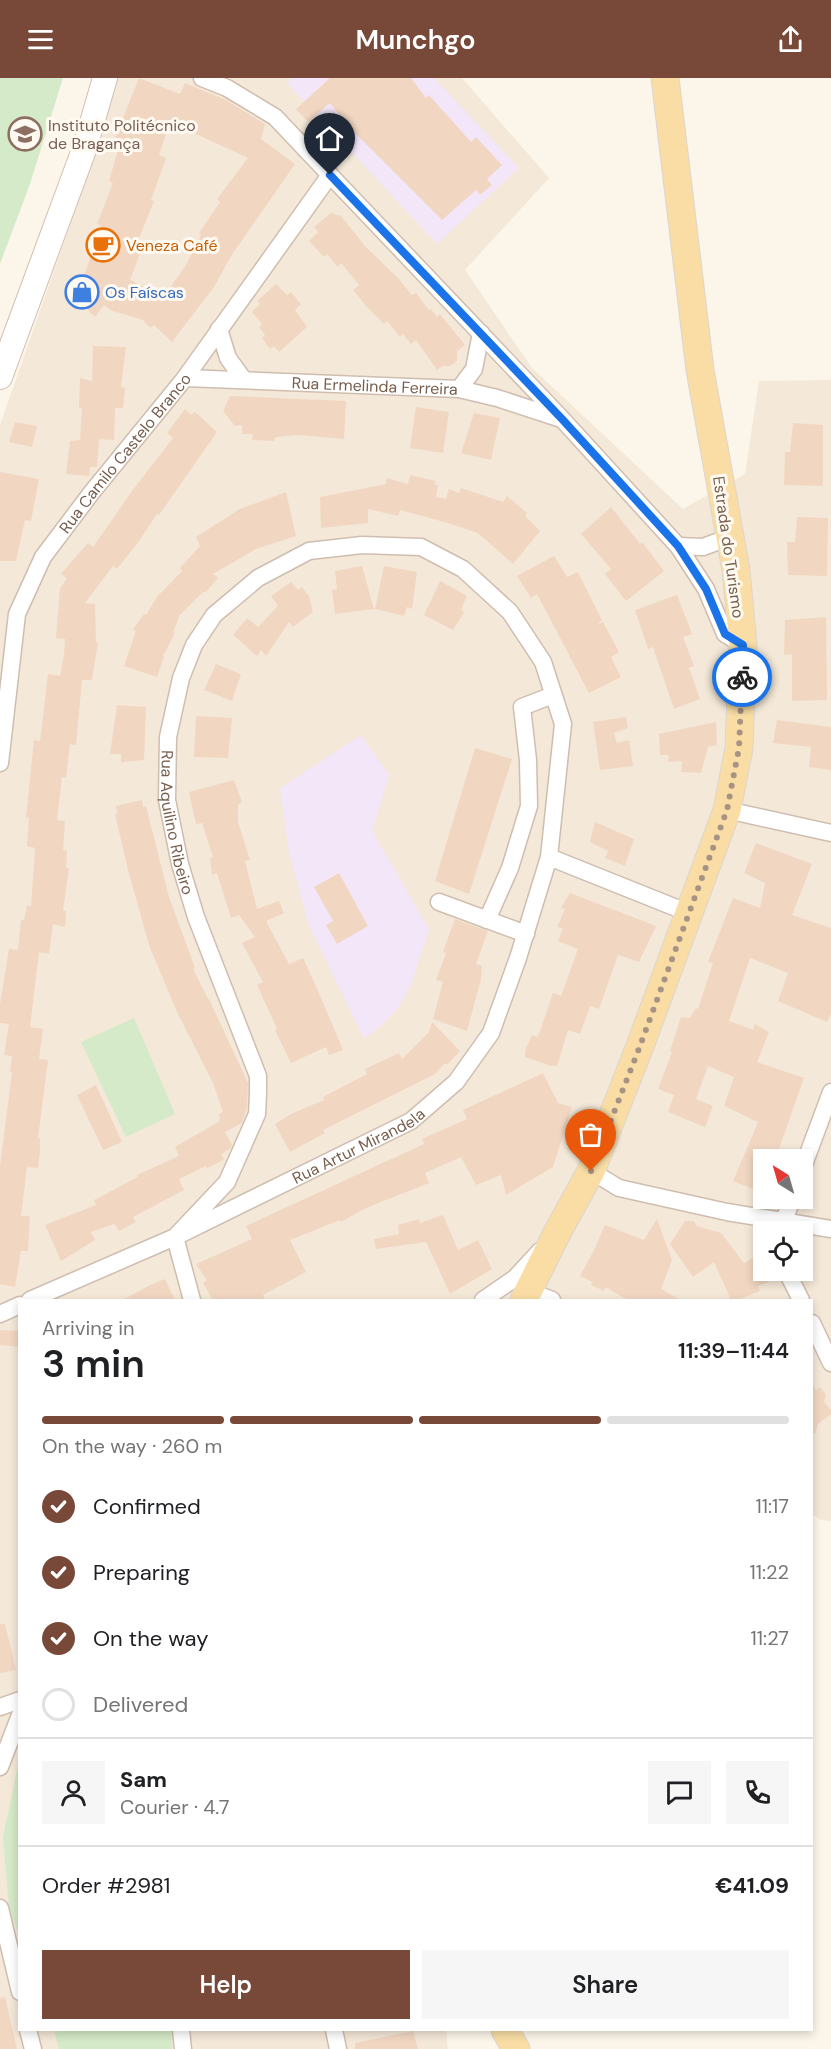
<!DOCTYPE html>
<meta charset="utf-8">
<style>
:root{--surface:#fff;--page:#f6f6f6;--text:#202124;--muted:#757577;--line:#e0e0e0;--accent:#784839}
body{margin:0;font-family:"DM Sans",sans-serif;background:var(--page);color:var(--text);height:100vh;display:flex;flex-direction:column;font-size:22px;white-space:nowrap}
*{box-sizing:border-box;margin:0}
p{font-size:20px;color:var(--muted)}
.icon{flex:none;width:33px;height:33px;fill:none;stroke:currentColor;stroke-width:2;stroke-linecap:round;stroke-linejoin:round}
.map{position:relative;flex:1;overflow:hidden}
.drawer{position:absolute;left:18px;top:1221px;width:795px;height:732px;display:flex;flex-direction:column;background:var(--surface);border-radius:0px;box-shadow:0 3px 9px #0003}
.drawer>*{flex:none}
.needle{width:39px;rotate:323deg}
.buttons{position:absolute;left:753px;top:1071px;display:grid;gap:12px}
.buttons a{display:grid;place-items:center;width:60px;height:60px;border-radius:0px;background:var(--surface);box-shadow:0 3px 9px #0003;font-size:30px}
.pin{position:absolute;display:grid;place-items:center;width:51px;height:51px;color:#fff;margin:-62px -26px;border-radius:50% 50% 50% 0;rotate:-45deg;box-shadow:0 0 6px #0007}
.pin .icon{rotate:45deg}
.courier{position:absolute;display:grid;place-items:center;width:60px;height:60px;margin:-30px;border:4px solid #1a73e8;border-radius:50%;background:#fff;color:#222;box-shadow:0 2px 8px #0007}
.overview em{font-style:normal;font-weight:600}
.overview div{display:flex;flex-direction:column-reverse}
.overview{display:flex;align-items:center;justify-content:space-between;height:102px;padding:0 24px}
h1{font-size:39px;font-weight:600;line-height:45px}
.bar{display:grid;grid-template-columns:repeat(4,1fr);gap:9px 6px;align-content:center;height:72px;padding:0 24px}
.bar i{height:8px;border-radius:4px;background:var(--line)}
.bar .selected{background:var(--accent)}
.bar p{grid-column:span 4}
.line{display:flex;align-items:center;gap:15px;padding:0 24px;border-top:2px solid var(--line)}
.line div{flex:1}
.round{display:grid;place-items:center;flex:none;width:63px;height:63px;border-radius:0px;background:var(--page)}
ol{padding:0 24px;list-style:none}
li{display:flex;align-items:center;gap:18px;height:66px}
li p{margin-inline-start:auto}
li .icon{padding:6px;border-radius:50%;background:var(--accent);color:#fff;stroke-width:4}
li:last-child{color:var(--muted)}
li i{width:33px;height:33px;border:3px solid var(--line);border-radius:50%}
.primary-button{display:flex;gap:12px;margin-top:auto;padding:12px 24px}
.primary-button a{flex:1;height:69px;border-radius:0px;background:var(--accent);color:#fff;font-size:24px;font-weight:600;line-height:69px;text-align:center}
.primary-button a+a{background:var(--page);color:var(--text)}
header{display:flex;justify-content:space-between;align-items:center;height:78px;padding:0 24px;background:var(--accent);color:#fff;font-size:27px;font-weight:600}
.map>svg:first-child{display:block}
</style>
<header><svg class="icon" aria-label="menu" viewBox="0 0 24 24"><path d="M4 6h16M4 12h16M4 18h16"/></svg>Munchgo<svg class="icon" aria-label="share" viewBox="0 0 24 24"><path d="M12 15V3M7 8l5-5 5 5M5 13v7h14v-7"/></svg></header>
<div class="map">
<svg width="831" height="1971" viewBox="0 0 831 1971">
<rect width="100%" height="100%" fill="#fcf6ea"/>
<path fill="#f4e8d8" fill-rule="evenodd" d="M117,0H462L549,100L465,192L532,290L683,431L745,396L759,303L831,302V1443L821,1442L812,1436V1222H20V1952H446L448,1971H0V347L91,87ZM764,1082H802V1120H764ZM764,1154H802V1192H764Z"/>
<path fill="#f3e6f9" d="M292,0H434L519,90L437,166L287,5Z
M361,657L389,697L372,753L429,851L411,907L398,930L381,948L364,961L309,848L289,775L280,710Z"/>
<path fill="#d5eac8" d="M0,0H63L30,106L0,186Z
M134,940L175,1036L126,1059L81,964Z
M19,1683L20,1856H19L9,1830L3,1759Z
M54,1952H171L172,1971H59Z"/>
<path fill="#f1d7c2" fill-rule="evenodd" d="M139,0L180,16L185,5L226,22L265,46L261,61L295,86L231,178L214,209L172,264L154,247L150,250L143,242L110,232L104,227L95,239L72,216L83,200L102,148L97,146L113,105L109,103L121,62L115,60ZM170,44L248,80L217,121L220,124L199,155L201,157L186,187L164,218L130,202L144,165L138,163L154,123L151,122L166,80L159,77Z
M330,0H411L426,20L429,17L471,64L476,59L502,87L487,101L492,107L480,117L476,112L442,142L347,47L330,25L308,44L296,31Z
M331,135L341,138L365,168L399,201L412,217L416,215L429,232L431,231L437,239L440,236L465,267L457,273V283L450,288H443L437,292L416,262L411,266L403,256L400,259L387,243L384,246L367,229L353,212L359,207L341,185L338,189L327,176L324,179L309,163L318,154L314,149Z
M276,206L287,217L291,214L301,226L295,232L307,249L279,274L274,268L270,271L262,260L265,257L259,249L262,246L252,234L260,226L257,223Z
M93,268L126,269L121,309L125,310L123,330H115L114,362L99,361L97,389H90L89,398L66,396L70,363L80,362L82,330H79L80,300L92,303Z
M230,318L346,323L344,361L299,357L276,359L274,363L252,362L253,356H242V347L235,348L223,333Z
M416,329L449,334L443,375L410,370Z
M185,331L191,337L195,334L217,354L159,437L157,436L139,463L117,491L113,488L85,525L95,526L96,564H98L92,602H82L76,667L70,666L66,700L62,699L57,742L65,743L63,772L67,773L66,790H69L63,833H66L65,849L53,846L49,876L39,874L30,949L43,951L39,981L48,982L38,1060H40V1074L38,1090L27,1089L21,1138H30L28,1173H21L15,1209L0,1206V1088L12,994H10L12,978L4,977L9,946L0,945V926L9,871L18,872L21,842H24L27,827L31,828L35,770L27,768L29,740L26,739L34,662L40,663L48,596L60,598L64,576L65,561L56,560L60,511L67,500L61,496L88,465L93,469L132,413L173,360L167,355Z
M474,335L500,340L491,382L461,375Z
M15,344L37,348L32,369L9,364Z
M793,345L823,347V408L784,407L785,374H790Z
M0,394L39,401L31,443L25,442L16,483H0Z
M410,397L436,403L434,406L438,407L436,419L446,421L449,411L459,415L461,410L503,424L507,418L527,435L525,438L540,453L513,486L478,455L448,445L400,432L398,438L368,431V445L321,450L320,419L386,406L387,400L408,406Z
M286,414L296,458L256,471L213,496L218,500L206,514H203L180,537L173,554L175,555L163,578L164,579L157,599L124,588L136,553L133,551L144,536L146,537L157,519L182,493L180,490L200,468L196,459L240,431Z
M611,429L640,466L642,464L664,493L626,523L605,496L611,491L581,456Z
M797,439L828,440L827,498L788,497L787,464H795Z
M554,478L567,499L578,494L602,542L597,546L603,544L619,574L611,579L621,599L589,615L537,516L531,520L517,498Z
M362,488L374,531L335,536L332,512L337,511L335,493Z
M384,488L417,494L412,531L407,529L404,538L375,531Z
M440,503L467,518L461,531L464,535L453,552L424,537Z
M291,504L298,512L302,509L309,518L313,534L293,549L289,544L266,578L261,572L257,578L233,557L247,540L258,549L278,528L271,518Z
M677,517L692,556L683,559L694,588L689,590L700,621L674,631L653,569L648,571L635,532Z
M826,539L827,622L792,623V576L784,577L785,542Z
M216,586L241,596L232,623L204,612Z
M117,627L146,629L144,682L121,684V676H110Z
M196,638L232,640L228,680L194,679Z
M626,639L628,650L614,655L617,665L629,662L633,688L600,692L593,644Z
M777,642L831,649V692L809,689L811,669L773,665Z
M716,644L717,667L708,669L701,695L681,694L682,683L668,684L669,677H660L659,656Z
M475,670L512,681L469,816L435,803Z
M234,702L242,724L238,727V744L250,782L245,783L257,831L279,823L284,835L266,843L289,886L303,880L319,915L343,972L329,977L326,969L291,985L275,952L277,951L257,907L263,904L242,865L255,859L239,837L231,840L217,795L212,797L210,780L213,779L202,745L196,746L189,714Z
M142,722L143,729L146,728L169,819L195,890L193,891L208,921H209L248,1005L247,1029L242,1045L225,1054L232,1067L230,1071L221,1076L224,1082L207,1090L206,1088L179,1101L184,1112L133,1139L136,1144L119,1153L114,1146L91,1154L95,1162L61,1183L45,1147L96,1127L94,1122L138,1099L137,1097L179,1078L175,1069L220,1043L219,1036L223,1034L213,1005L177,934L149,867L128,792L115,736H117L116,728Z
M595,744L634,761L625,788L605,780L608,773L590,764Z
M756,765L812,786L792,837L831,850V936L827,944L778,923L788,895L750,880L729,943L753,952L755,946L769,954L757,984L804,1000L775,1082H764V1105L760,1114L733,1103L758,1044L724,1028L734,999L708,988L696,1021L713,1028L705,1049L668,1034L674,1017L658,1011L672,974L670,973L681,939L690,940L696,930L698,931L713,885L708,884L733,820L760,830L765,805L744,795Z
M339,795L368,848L337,866L326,847L333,843L314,809Z
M570,815L656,848L639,884L618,877L599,931L590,928L580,956L568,952L557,988H551L525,979V973L532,957L538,959L553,915L561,918L578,871L558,863L563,850L557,849L565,831L561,830Z
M455,841L488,853L476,886L482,888L481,901L467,953L433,941L443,904L436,902L446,875L443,874Z
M432,944L460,973L447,987L445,985L435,996L323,1052L325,1055L290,1074L275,1046L291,1036L324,1022L323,1019L367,996L365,991L399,975L402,981L429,954Z
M543,995L558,1025L572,1029L553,1089L506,1117L501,1097L476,1107L461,1079L425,1095L429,1105L366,1130L341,1144L340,1142L290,1162L306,1194L263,1217L265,1222H213L203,1205L207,1202L196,1186L252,1161L246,1148L424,1066L422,1061L467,1041L463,1032Z
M96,1007L122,1064L103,1072L77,1017Z
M443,1137L458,1172L478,1162L492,1191L450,1216L426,1164L376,1171L374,1161L399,1156L398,1147L419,1141L420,1145Z
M657,1141L672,1182L661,1211L681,1222H628L605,1209L604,1213L591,1207L592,1204L580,1198L594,1172L605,1147L644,1162Z
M685,1143H694L697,1148L721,1155L744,1185L756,1178L768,1204L758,1208L760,1213L737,1222H731L714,1184L693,1199L670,1166Z
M165,1201L175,1222H123L148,1208Z
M0,1252L20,1253V1269L0,1267Z
M812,1306L816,1312L820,1309L826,1317L824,1324L831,1332V1336L818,1346L815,1356L812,1355Z
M0,1546H5L16,1592L0,1595Z
M5,1919L17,1971H0V1920Z
M413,1953L418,1971H355V1965Z"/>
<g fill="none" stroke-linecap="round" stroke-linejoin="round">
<g stroke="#cfbeaf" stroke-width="19">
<g id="street">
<path d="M202,0L227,10L275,39L330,97L562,341L678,468L706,511L725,556L743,567"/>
<path d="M219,251L228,280L244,302"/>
<path id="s1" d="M185,300L459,311L497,320L558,340"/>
<path d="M459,311L474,291L481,255"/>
<path d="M678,468L703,469L730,459"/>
<path id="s2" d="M0,685L17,536L43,479L92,414L185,300L330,97"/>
<path d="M727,732L831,755"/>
<path d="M549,779L689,835"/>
<path d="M439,824L526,856"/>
<path d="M487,842L510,790L529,728L528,682L522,629L553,617"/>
<path d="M802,1092L831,1014"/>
<path d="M591,1093L619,1110L727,1134L831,1151"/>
<path d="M782,1154L783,1144L793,1120"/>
<path d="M786,1192L801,1222"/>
<path d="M529,1213L552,1222"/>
<path id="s3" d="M30,1222L175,1159L411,1043L456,1004L491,955L518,880L549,779L563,646L543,584L510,534L463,491L421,469L362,467L309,473L258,500L214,537L194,567L181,600L168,659L167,722L180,786L196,839L258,998V1015L257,1036L227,1104L175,1159L192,1222"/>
<path d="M483,1222L515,1200L540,1173"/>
<path d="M0,1236L20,1227"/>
<path d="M812,1245L831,1285"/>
<path d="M0,1629L20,1622"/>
<path d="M0,1689L20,1637"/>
<path d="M0,1830L20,1914"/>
<path d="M28,1952L33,1971"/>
<path d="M181,1952L183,1971"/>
<path d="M334,1952L338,1971"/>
</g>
</g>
<g stroke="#d1bfad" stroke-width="26">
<path id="secondary" d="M0,299L85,69L105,0"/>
</g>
<g stroke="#dcd5d1" stroke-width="29">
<path id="primary" d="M524,1222L557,1155L591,1093L640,968L727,732L739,670L743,567L736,492L700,292L665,0
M505,1952L516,1971"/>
</g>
<use href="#street" stroke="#fff" stroke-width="16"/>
<use href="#secondary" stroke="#fff" stroke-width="24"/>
<use href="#primary" stroke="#f9dda5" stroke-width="27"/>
</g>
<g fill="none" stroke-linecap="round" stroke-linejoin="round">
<path stroke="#a69384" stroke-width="6" stroke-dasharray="0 10.8" d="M591,1093L640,968L727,732L739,670L742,599"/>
<path stroke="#1a73e8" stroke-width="8" d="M330,97L562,341L678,468L706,511L725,556L743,567L742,599"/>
</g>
<defs>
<g id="university-ring" transform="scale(1.725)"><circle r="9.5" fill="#fffaf1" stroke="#8d6e63" stroke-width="1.5"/><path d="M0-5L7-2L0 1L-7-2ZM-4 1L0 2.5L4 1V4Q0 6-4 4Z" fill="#8d6e63"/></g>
<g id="cafe-ring" transform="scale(1.725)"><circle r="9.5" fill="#fffaf1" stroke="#e8710a" stroke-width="1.5"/><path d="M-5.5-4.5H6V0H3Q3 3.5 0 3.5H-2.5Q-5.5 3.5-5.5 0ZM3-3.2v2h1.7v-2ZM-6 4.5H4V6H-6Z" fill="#e8710a"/></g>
<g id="shop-ring" transform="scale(1.725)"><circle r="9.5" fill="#fffaf1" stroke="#3f7fe0" stroke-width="1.5"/><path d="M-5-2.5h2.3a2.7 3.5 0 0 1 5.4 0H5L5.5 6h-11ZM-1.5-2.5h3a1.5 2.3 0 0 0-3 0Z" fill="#3f7fe0"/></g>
</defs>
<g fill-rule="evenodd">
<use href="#university-ring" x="25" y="56"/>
<use href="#cafe-ring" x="103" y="167"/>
<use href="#shop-ring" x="82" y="214"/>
</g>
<g text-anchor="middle" stroke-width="6" stroke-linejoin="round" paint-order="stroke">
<g font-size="16" fill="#785e54" stroke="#fffaf1" text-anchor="start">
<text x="48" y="53">Instituto Politécnico<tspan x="48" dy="18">de Bragança</tspan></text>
</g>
<g font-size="16" fill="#c56008" stroke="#fffaf1" text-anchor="start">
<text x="126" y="173">Veneza Café</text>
</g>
<g font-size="16" fill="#366cbe" stroke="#fffaf1" text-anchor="start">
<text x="105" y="220">Os Faíscas</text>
</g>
<g font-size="16" fill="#775e4d" stroke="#fffaf1">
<text dy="6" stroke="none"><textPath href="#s1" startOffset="190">Rua Ermelinda Ferreira</textPath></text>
<text dy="6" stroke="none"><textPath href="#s2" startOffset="345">Rua Camilo Castelo Branco</textPath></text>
<text transform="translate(729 469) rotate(82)" y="6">Estrada do Turismo</text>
<text dy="6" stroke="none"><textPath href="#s3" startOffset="1542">Rua Aquilino Ribeiro</textPath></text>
<text dy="6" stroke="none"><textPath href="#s3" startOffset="363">Rua Artur Mirandela</textPath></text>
</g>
</g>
</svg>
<div class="buttons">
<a><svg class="needle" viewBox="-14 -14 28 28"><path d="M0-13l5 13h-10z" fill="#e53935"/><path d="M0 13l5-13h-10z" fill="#757577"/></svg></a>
<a><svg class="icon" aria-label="locate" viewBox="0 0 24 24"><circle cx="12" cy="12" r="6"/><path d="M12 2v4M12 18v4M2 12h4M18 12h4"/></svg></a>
</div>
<div class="pin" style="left:591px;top:1093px;background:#ea580c"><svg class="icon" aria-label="bag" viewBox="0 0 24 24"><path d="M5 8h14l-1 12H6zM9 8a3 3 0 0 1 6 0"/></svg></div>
<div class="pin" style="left:330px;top:97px;background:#1f2937"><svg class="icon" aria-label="home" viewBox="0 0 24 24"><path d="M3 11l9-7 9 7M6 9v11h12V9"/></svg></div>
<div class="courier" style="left:742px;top:599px"><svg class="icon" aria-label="bike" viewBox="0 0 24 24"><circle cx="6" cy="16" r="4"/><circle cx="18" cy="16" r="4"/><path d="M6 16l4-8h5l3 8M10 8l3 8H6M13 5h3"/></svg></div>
<section class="drawer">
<div class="overview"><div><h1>3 min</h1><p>Arriving in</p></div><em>11:39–11:44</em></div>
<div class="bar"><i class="selected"></i><i class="selected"></i><i class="selected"></i><i></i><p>On the way · 260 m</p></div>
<ol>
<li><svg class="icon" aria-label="check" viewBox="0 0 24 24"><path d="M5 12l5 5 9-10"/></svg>Confirmed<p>11:17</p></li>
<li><svg class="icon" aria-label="check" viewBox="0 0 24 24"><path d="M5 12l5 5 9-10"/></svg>Preparing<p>11:22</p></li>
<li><svg class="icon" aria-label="check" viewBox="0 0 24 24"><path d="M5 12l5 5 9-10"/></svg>On the way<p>11:27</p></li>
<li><i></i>Delivered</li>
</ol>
<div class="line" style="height:108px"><a class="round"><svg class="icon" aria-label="person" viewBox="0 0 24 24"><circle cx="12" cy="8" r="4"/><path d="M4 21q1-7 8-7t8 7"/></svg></a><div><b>Sam</b><p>Courier · 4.7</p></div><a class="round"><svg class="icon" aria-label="chat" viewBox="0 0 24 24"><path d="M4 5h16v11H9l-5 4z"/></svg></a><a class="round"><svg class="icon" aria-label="phone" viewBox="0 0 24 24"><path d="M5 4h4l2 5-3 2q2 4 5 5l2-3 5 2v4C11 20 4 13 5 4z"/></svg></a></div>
<div class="line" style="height:78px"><div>Order #2981</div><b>€41.09</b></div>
<div class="primary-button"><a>Help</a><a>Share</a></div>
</section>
</div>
